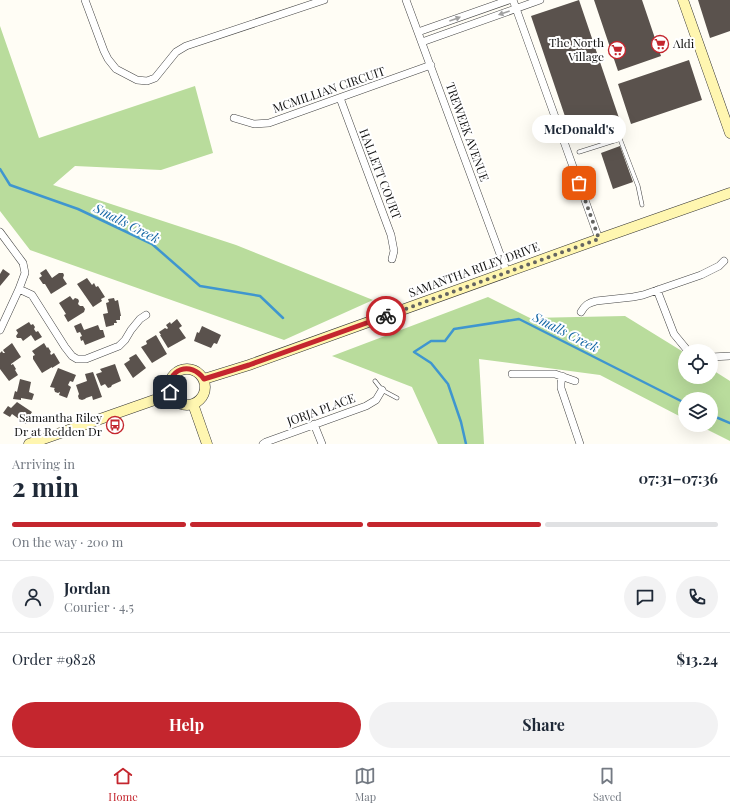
<!DOCTYPE html>
<meta charset="utf-8">
<style>
:root{--surface:#fff;--page:#f2f2f3;--text:#1f2937;--muted:#747a83;--line:#e0e1e3;--accent:#c4262e}
body{margin:0;font-family:"Playfair Display",serif;background:var(--page);color:var(--text);height:100vh;display:flex;flex-direction:column;font-size:15px;white-space:nowrap}
*{box-sizing:border-box;margin:0}
p{font-size:13px;color:var(--muted)}
.icon{flex:none;width:22px;height:22px;fill:none;stroke:currentColor;stroke-width:2;stroke-linecap:round;stroke-linejoin:round}
.map{position:relative;height:444px;overflow:hidden}
.details{display:flex;flex-direction:column;background:var(--surface);flex:1}
.details>*{flex:none}
.tools{position:absolute;left:678px;top:344px;display:grid;gap:8px}
.tools a{display:grid;place-items:center;width:40px;height:40px;border-radius:50%;background:var(--surface);box-shadow:0 4px 16px #0002;font-size:20px}
.pin{position:absolute;display:grid;place-items:center;width:34px;height:34px;color:#fff;margin:-17px;border-radius:8px;box-shadow:0 2px 6px #0006}
.courier{position:absolute;display:grid;place-items:center;width:40px;height:40px;margin:-20px;border:3px solid #c4262e;border-radius:50%;background:#fff;color:#222;box-shadow:0 1px 5px #0007}
.bubble{position:absolute;height:28px;border-radius:14px;background:var(--surface);box-shadow:0 4px 16px #0002;font-size:13px;font-weight:700;line-height:28px;text-align:center}
.summary em{font-style:normal;font-weight:700}
.summary div{display:flex;flex-direction:column-reverse}
.summary{display:flex;align-items:center;justify-content:space-between;height:68px;padding:0 12px}
h1{font-size:26px;font-weight:700;line-height:30px}
.bar{display:grid;grid-template-columns:repeat(4,1fr);gap:6px 4px;align-content:center;height:48px;padding:0 12px}
.bar i{height:5px;border-radius:3px;background:var(--line)}
.bar .selected{background:var(--accent)}
.bar p{grid-column:span 4}
.line{display:flex;align-items:center;gap:10px;padding:0 12px;border-top:1px solid var(--line)}
.line div{flex:1}
.round{display:grid;place-items:center;flex:none;width:42px;height:42px;border-radius:21px;background:var(--page)}
.action{display:flex;gap:8px;margin-top:auto;padding:8px 12px}
.action a{flex:1;height:46px;border-radius:24px;background:var(--accent);color:#fff;font-size:16px;font-weight:700;line-height:46px;text-align:center}
.action a+a{background:var(--page);color:var(--text)}
.menu{display:flex;justify-content:space-around;align-items:center;height:56px;border-top:1px solid var(--line);background:var(--surface);font-size:11px;color:var(--muted)}
.menu a{display:grid;justify-items:center;gap:2px}
.menu .selected{color:var(--accent)}
.map>svg:first-child{display:block}
</style>
<div class="map">
<svg width="730" height="444" viewBox="0 0 730 444">
<rect width="100%" height="100%" fill="#fffdf5"/>
<path fill="#b9dc9c" d="M0,26L39,138L195,86L213,153L161,170L75,166L53,185L236,245L373,300L284,340L30,250L0,211Z
M488,297L530,318L625,316L685,353V377H711V369L730,381V441L698,425H711V399H685V419L600,375L479,359L484,444H438L412,387L332,356Z"/>
<g fill="none" stroke-linecap="round" stroke-linejoin="round">
<path stroke="#3f96cf" stroke-width="2.5" d="M0,169L10,185L78,209L152,244L200,286L260,296L283,318
M711,415L730,423
M466,444L461,422L448,384L431,363L414,352L431,341H445L454,329L519,319L685,403"/>
</g>
<path fill="#5a524d" d="M579,0L620,121L572,137L531,16Z
M594,0H642L661,56L618,71Z
M698,0H730V31L710,38Z
M689,60L702,100L631,124L618,84Z
M620,146L633,182L613,189L601,153Z
M3,269L10,274L0,286V274Z
M46,269L52,278L59,273H63L64,275L63,278L67,284L51,294L45,284H43L39,278L42,276L40,273Z
M87,278L92,285L94,283L96,287L98,286L105,297L101,299L102,301L93,307L77,284Z
M70,296L73,300L75,298L78,299L79,301L78,304L80,306H83L85,309L84,312L68,322L64,315L66,314L59,303Z
M114,298L115,301L118,300L121,316H120V320H116L117,323H114V325L106,327L103,314L108,313L106,303L109,302L108,299Z
M177,319L182,326L179,328L186,338L168,348L160,335H161L159,332L165,328L167,329L168,328L166,325L170,322L171,324Z
M29,322L31,325L33,324L35,327L34,329L36,332L38,331L42,337L35,341L31,335L23,341L21,338H17L16,336L18,333L16,330Z
M81,323L84,330L98,325L100,330H103L105,337L85,345L83,340L81,341L80,337L82,336L80,332L77,333L74,326Z
M202,326L221,335L217,344L214,343L211,348L194,341L197,332L199,333Z
M156,335L167,354L152,363L141,347L147,344L146,341Z
M12,343L21,357L11,364V365L13,364L16,369L15,370L18,375L9,381L0,369V353L2,351L3,353H5L3,350Z
M44,343L47,348L48,347L51,352L50,353L51,355L54,353L60,363L52,368V367L42,373L33,359V356L35,355L32,351Z
M136,354L146,368L133,378L124,364L130,360L129,358Z
M115,364L121,381L112,385L111,387L108,388L105,384L101,386L96,374L102,372L100,369Z
M58,368L76,375L73,382L70,381L68,385L71,387L67,398L59,395L60,392L58,393L55,392L54,389L55,388L50,387Z
M93,372L102,397L93,400L92,396L86,398L85,399L82,400L79,399L78,396L79,394L76,385L87,381L85,374Z
M20,379L31,382L29,392L34,394L32,400L21,398V400L13,399L15,391L17,392Z
M17,402L32,412L28,418L30,421L28,423L26,424L12,414L10,417L3,413L8,406L11,408Z"/>
<g fill="none" stroke-linecap="round" stroke-linejoin="round">
<g stroke="#444" stroke-width="4.5">
<path id="lane" d="M579,152L620,139L638,186L642,205
M375,381L382,390L397,398"/>
</g>
<g stroke="#444" stroke-width="8">
<path id="street" d="M85,0L104,51L108,59L116,69L137,80L147,81L155,78L176,52L186,46L324,0
M406,0L507,273
M513,0L599,239
M418,32L509,0
M422,42L540,0
M340,98L391,235L394,251L392,259
M234,118L254,124L269,123L431,65
M0,232L23,263L25,273L19,289L0,330
M19,289L32,295L65,347L72,356L77,359H86L119,346L125,340L131,330L140,319L146,315
M657,290L674,334L688,351
M581,312C585,305 588,303 596,301L633,297L643,295L701,275L719,266L724,261
M711,357L730,356
M512,374H555L575,381
M562,376L561,383V388L580,444
M314,424L322,444
M263,444L266,442L366,406L376,400L382,390"/>
</g>
<g stroke="#333" stroke-width="11">
<path id="secondary" d="M683,0L730,133
M169 387a18 18 0 1 1 36 0a18 18 0 1 1-36 0Z
M204,379L249,365L599,239L730,193
M193,404L207,444
M29,444L160,398L170,392"/>
</g>
<use href="#lane" stroke="#fff" stroke-width="3.5"/>
<use href="#street" stroke="#fff" stroke-width="7"/>
<use href="#secondary" stroke="#fff6b0" stroke-width="10"/>
</g>
<defs><path id="oneway-solid" d="M-6-.8H1V-3.2L6.5 0L1 3.2V.8H-6Z"/></defs>
<g fill="#a0a0a0">
<use href="#oneway-solid" transform="translate(504 13) rotate(161)"/>
<use href="#oneway-solid" transform="translate(455 19) rotate(-20)"/>
</g>
<g fill="none" stroke-linecap="round" stroke-linejoin="round">
<path stroke="#646461" stroke-width="4" stroke-dasharray="0 7.2" d="M386,316L599,239L579,183"/>
<path stroke="#c4262e" stroke-width="5" d="M170,392C166,369 191,360 204,379L249,365L386,316"/>
</g>
<defs>
<g id="supermarket-ring" transform="scale(0.9)"><circle r="9.5" fill="#fff" stroke="#c4262e" stroke-width="1.5"/><path d="M-6-5.5h2.5l.6 2H6L4.5 2H-2.5L-4.4-4H-6ZM-1.5 3.2a1.3 1.3 0 1 0 .1 0ZM3 3.2a1.3 1.3 0 1 0 .1 0Z" fill="#c4262e"/></g>
<g id="bus-ring" transform="scale(0.9)"><circle r="9.5" fill="#fff" stroke="#c4262e" stroke-width="1.5"/><path d="M-5-6H5V4H4V6H2V4H-2V6H-4V4H-5ZM-3.5-4V0h7V-4ZM-3.5 1.2v1.5H-2V1.2ZM2 1.2v1.5H3.5V1.2Z" fill="#c4262e"/></g>
</defs>
<g fill-rule="evenodd">
<use href="#supermarket-ring" x="660" y="44"/>
<use href="#supermarket-ring" x="617" y="50"/>
<use href="#bus-ring" x="115" y="425"/>
</g>
<g text-anchor="middle" stroke-width="4" stroke-linejoin="round" paint-order="stroke">
<g font-size="12" fill="#111" stroke="#fff" text-anchor="end">
<text x="604" y="47">The North<tspan x="604" dy="14">Village</tspan></text>
<text x="673" y="48" text-anchor="start">Aldi</text>
<text x="102" y="422">Samantha Riley<tspan x="102" dy="14">Dr at Redden Dr</tspan></text>
</g>
<g font-size="12" fill="#111" stroke="#fff">
<text transform="translate(329 90) rotate(-19)" y="4">MCMILLIAN CIRCUIT</text>
<text transform="translate(467 132) rotate(70)" y="4">TREWEEK AVENUE</text>
<text transform="translate(380 174) rotate(69)" y="4">HALLETT COURT</text>
<text transform="translate(474 270) rotate(-20)" y="4">SAMANTHA RILEY DRIVE</text>
<text transform="translate(321 410) rotate(-20)" y="4">JORJA PLACE</text>
</g>
<g font-size="13" font-style="italic" fill="#1768a6" stroke="#fff">
<text transform="translate(127 223) rotate(27)" y="5">Smalls Creek</text>
<text transform="translate(566 332) rotate(27)" y="5">Smalls Creek</text>
</g>
</g>
</svg>
<div class="tools">
<a><svg class="icon" aria-label="locate" viewBox="0 0 24 24"><circle cx="12" cy="12" r="6"/><path d="M12 2v4M12 18v4M2 12h4M18 12h4"/></svg></a>
<a><svg class="icon" aria-label="layers" viewBox="0 0 24 24"><path d="M12 4l9 5-9 5-9-5zM3 14l9 5 9-5"/></svg></a>
</div>
<div class="pin" style="left:579px;top:183px;background:#ea580c"><svg class="icon" aria-label="bag" viewBox="0 0 24 24"><path d="M5 8h14l-1 12H6zM9 8a3 3 0 0 1 6 0"/></svg></div>
<div class="pin" style="left:170px;top:392px;background:#1f2937"><svg class="icon" aria-label="home" viewBox="0 0 24 24"><path d="M3 11l9-7 9 7M6 9v11h12V9"/></svg></div>
<div class="courier" style="left:386px;top:316px"><svg class="icon" aria-label="bike" viewBox="0 0 24 24"><circle cx="6" cy="16" r="4"/><circle cx="18" cy="16" r="4"/><path d="M6 16l4-8h5l3 8M10 8l3 8H6M13 5h3"/></svg></div>
<div class="bubble" style="left:532px;top:115px;width:94px">McDonald's</div>
</div>
<section class="details">
<div class="summary"><div><h1>2 min</h1><p>Arriving in</p></div><em>07:31–07:36</em></div>
<div class="bar"><i class="selected"></i><i class="selected"></i><i class="selected"></i><i></i><p>On the way · 200 m</p></div>
<div class="line" style="height:72px"><a class="round"><svg class="icon" aria-label="person" viewBox="0 0 24 24"><circle cx="12" cy="8" r="4"/><path d="M4 21q1-7 8-7t8 7"/></svg></a><div><b>Jordan</b><p>Courier · 4.5</p></div><a class="round"><svg class="icon" aria-label="chat" viewBox="0 0 24 24"><path d="M4 5h16v11H9l-5 4z"/></svg></a><a class="round"><svg class="icon" aria-label="phone" viewBox="0 0 24 24"><path d="M5 4h4l2 5-3 2q2 4 5 5l2-3 5 2v4C11 20 4 13 5 4z"/></svg></a></div>
<div class="line" style="height:52px"><div>Order #9828</div><b>$13.24</b></div>
<div class="action"><a>Help</a><a>Share</a></div>
</section>
<nav class="menu">
<a class="selected"><svg class="icon" aria-label="home" viewBox="0 0 24 24"><path d="M3 11l9-7 9 7M6 9v11h12V9"/></svg>Home</a>
<a><svg class="icon" aria-label="map" viewBox="0 0 24 24"><path d="M3 6l6-2 6 2 6-2v14l-6 2-6-2-6 2zM9 4v14M15 6v14"/></svg>Map</a>
<a><svg class="icon" aria-label="saved" viewBox="0 0 24 24"><path d="M7 4h10v16l-5-4-5 4z"/></svg>Saved</a>
</nav>
